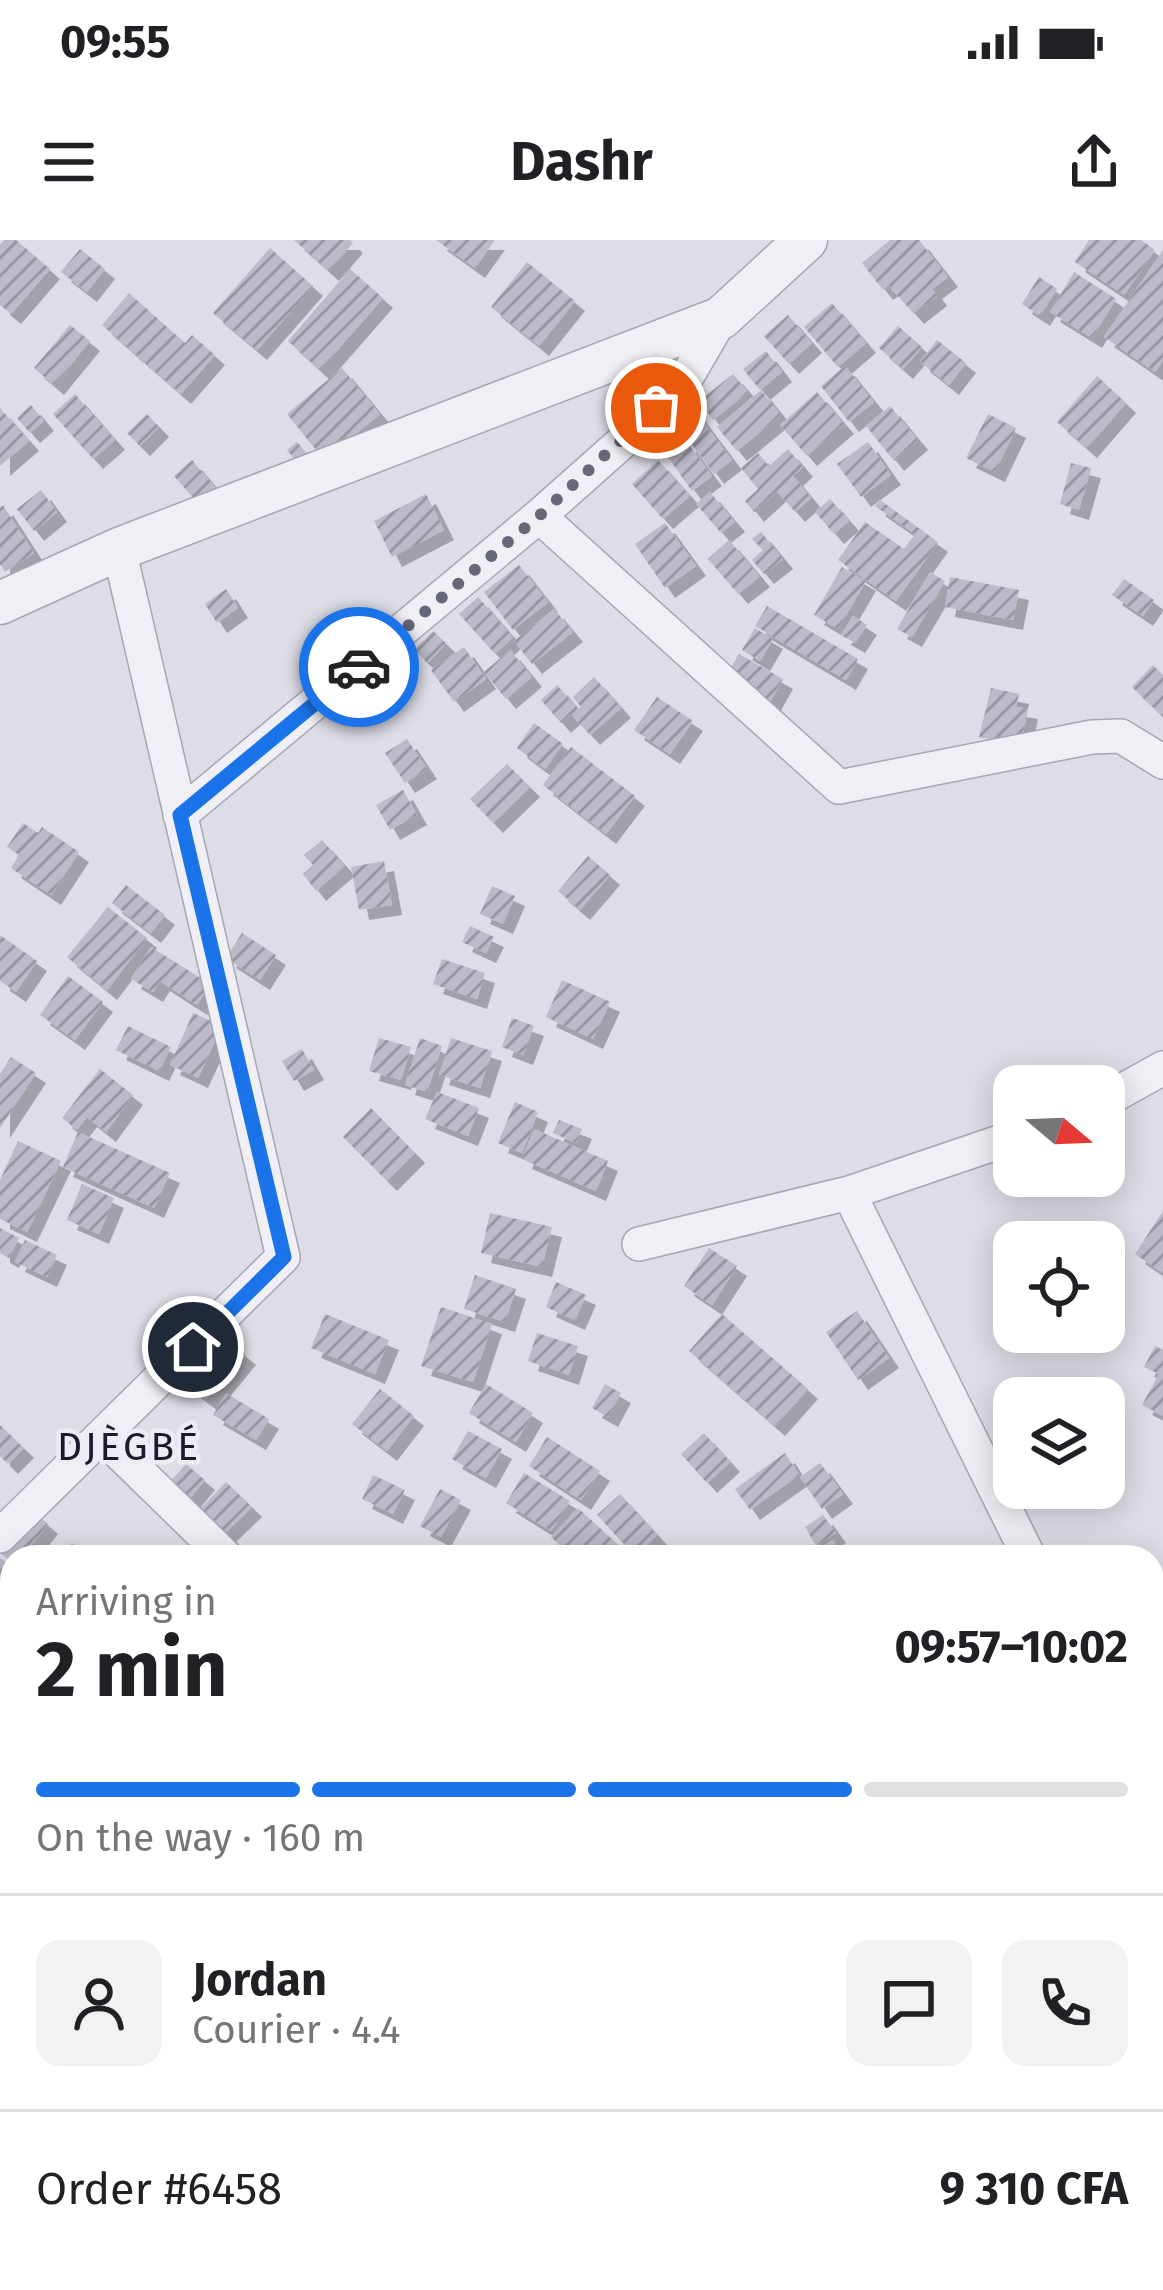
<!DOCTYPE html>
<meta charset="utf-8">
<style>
:root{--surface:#fff;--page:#f2f2f2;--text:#202124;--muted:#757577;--line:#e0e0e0;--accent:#1a73e8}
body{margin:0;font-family:"Fira Sans",sans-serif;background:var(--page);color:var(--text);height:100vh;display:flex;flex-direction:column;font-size:45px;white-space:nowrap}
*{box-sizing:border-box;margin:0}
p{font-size:39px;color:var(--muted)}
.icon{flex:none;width:66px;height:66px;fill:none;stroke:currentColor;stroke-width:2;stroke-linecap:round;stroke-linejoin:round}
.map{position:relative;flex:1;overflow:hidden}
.details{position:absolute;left:0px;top:1305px;width:1164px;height:747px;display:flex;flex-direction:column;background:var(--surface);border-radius:36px 36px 0 0;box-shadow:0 6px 30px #0003}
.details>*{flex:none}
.needle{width:78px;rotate:109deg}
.buttons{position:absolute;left:993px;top:825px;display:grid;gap:24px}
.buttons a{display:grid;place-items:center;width:132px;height:132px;border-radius:24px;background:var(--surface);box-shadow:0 6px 30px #0003;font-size:60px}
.pin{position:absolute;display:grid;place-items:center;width:102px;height:102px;color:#fff;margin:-51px;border:6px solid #fff;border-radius:50%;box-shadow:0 3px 12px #0007}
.courier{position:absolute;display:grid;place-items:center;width:120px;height:120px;margin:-60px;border:9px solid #1a73e8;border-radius:50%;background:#fff;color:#222;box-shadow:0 3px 15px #0007}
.overview em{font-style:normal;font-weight:700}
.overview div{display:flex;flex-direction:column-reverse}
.overview{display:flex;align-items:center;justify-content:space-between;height:204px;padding:0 36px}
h1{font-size:78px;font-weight:700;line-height:90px}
.bar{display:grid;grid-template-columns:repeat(4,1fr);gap:18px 12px;align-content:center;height:144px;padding:0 36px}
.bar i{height:15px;border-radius:9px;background:var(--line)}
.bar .active{background:var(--accent)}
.bar p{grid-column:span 4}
.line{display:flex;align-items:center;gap:30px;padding:0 36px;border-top:3px solid var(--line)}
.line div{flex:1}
.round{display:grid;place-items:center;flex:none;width:126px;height:126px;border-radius:24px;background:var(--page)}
.status{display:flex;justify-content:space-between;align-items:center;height:84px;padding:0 60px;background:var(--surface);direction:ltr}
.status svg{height:33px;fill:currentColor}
header{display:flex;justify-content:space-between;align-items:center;height:156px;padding:0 36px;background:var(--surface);font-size:54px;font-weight:700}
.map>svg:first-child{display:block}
</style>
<div class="status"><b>09:55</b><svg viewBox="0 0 49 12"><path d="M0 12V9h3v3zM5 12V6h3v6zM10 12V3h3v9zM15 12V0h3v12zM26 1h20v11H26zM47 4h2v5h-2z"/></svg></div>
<header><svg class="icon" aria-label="menu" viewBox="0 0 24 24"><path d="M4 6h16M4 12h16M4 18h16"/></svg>Dashr<svg class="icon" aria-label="share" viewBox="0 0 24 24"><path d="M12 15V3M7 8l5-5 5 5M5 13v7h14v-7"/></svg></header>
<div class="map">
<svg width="1163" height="2050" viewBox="0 0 1163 2050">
<defs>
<pattern id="building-hatch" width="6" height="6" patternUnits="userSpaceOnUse" patternTransform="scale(3)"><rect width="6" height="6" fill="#babac9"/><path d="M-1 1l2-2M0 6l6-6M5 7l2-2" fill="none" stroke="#9797a4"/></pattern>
<filter id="shadow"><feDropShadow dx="10" dy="10" stdDeviation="0" flood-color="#0004"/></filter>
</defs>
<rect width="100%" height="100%" fill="#dcdde6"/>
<path fill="url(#building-hatch)" filter="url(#shadow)" d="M4,0H16L50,29L11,74L0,65V5Z
M294,0H350L353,3L329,31Z
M436,0H495L475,28Z
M890,0H919L948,37L932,49L937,56L914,74L889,46L883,50L862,23Z
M1089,0H1141L1155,10L1124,55L1075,22Z
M270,8L313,46L257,110L213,73Z
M80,9L105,29L87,52L61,32Z
M1163,10V120L1155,132L1104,97Z
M527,22L575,61L539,106L491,67Z
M350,29L383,58L320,130L288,101Z
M1074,32L1116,59L1092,98L1050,72Z
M1039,37L1057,49L1040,76L1022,64Z
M129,53L185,103L192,95L215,115L181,154L102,85Z
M832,63L866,103L838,127L804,87Z
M788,75L812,103L789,124L764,96Z
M70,85L90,101L54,145L34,128Z
M898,86L922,107L903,129L879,108Z
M937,100L966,123L949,145L920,122Z
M766,111L782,132L760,150L743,129Z
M845,126L874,162L849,182L821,146Z
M342,128L380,174L324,220L287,174Z
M733,134L748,152L713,180L699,161Z
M1097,136L1126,163L1087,208L1057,182Z
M761,150L781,175L737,211L717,187Z
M817,152L844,184L807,216L780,185Z
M75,154L115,200L93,219L53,174Z
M31,165L44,181L30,193L17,178Z
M890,166L918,200L894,221L866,186Z
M0,168L29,201L0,226Z
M693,168L732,220L714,234L675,182Z
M147,174L159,187L140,206L127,193Z
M988,174L1016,188L995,232L966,218Z
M297,202L314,222L304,231L287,210Z
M687,202L712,236L692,251L667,216Z
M868,202L891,235L861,257L837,224Z
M788,209L803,227L793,236L811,258L795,272L777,251L754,272L745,261L758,249L741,228L758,213L769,226Z
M192,220L220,253L202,268L174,236Z
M658,220L690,256L663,279L632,244Z
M1071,223L1091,228L1079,270L1060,264Z
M41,250L57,272L34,291L17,269Z
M710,252L735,282L721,293L696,264Z
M426,254L444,290L392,317L374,281Z
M830,259L849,281L834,294L815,272Z
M880,260L938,302L896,361L838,320L865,282L904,309L915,294L875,266Z
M3,265L34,313L5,332L0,324V268Z
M665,283L696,326L665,348L635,304Z
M761,292L783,319L764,334L752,320L763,310L752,299Z
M729,300L760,337L738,354L708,319Z
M519,325L548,362L513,390L484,352Z
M842,327L866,341L838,389L814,375Z
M930,332L945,341L912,397L897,389Z
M950,337L1019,350L1013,380L945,367Z
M1124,339L1154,360L1143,376L1112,355Z
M226,349L238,368L217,383L205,364Z
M478,357L513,397L495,414L459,374Z
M767,366L858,419L846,440L755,386Z
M554,369L573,392L532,424L514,401Z
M853,376L867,385L855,403L841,395Z
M755,388L773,399L760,421L742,410Z
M433,391L446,403L428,423L414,410Z
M464,407L486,439L454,462L431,430Z
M510,410L532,437L506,459L484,432Z
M739,414L783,439L769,464L725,438Z
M1153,425L1163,435V477L1132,447Z
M594,437L621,468L590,495L571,474L561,483L541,460L557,445L578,469L581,467L573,457Z
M991,448L1019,454L1016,467L1028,469L1020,506L979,497Z
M657,457L693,481L670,514L634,490Z
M534,483L563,504L545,529L517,508Z
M407,499L427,529L405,543L385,513Z
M571,507L635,556L606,594L543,545Z
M507,524L530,547L493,583L470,559Z
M403,550L417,575L390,590L376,565Z
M23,583L38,593L42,587L79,612L51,655L11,628L19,615L7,607Z
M322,600L345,626L316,651L303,634L313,625L304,615Z
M588,616L610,635L580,670L558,651Z
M384,621L392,665L359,670L351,627Z
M126,645L165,675L151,693L112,663Z
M492,646L515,656L503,684L480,674Z
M108,667L147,698L107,750L67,717Z
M470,686L494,697L486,713L462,702Z
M242,693L276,715L260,740L226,718Z
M0,695L37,721L16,752L0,741Z
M151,707L210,744L197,765L160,741L153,752L131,739Z
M442,719L485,733L477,759L433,744Z
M68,736L103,762L75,800L40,775Z
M562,740L610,762L593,799L546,777Z
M193,773L222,786L198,838L170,825Z
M512,778L534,786L523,815L502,807Z
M128,786L171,807L159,831L116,810Z
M379,798L411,807L401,840L369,831Z
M420,798L442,806L427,852L405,845Z
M451,798L492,811L480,848L439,835Z
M302,809L314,830L294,841L282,821Z
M11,817L36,833L0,888V834Z
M100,829L133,855L106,892L87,877L77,890L62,878Z
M437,852L479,868L468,896L425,879Z
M515,862L538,872L522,913L498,903Z
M371,868L415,913L387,941L343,897Z
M559,880L582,889L576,903L553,893Z
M534,889L608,921L596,951L522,919Z
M78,892L170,933L154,968L63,927Z
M18,901L61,921L27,992L0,979V940Z
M82,944L114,958L99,994L67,980Z
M1163,971V1033L1135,1014Z
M490,973L552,987L542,1027L481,1013Z
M0,988L19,998L9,1018L0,1013Z
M25,1000L57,1015L47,1037L15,1022Z
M709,1008L737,1026L712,1065L684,1046Z
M475,1035L516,1049L505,1082L464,1069Z
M556,1042L586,1055L575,1080L546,1067Z
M441,1067L492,1084L473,1142L421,1126Z
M857,1071L889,1118L858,1140L826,1092Z
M325,1074L389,1100L375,1134L311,1108Z
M722,1074L808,1149L775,1186L689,1111Z
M537,1093L578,1106L569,1135L528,1121Z
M229,1101L246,1115L208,1161L191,1148Z
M1155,1106L1163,1110V1176L1142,1165L1159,1134L1144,1127Z
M486,1144L533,1173L516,1202L469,1173Z
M605,1144L621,1153L608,1177L592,1168Z
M380,1149L414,1176L387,1211L352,1184Z
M226,1153L269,1179L256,1200L213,1175Z
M0,1185L24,1208L8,1224L0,1216Z
M468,1191L502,1209L486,1238L452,1219Z
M704,1193L730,1222L707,1243L681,1214Z
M547,1197L600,1231L581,1260L529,1226Z
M785,1213L799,1235L750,1270L735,1249Z
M820,1223L843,1254L822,1269L800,1237Z
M186,1224L205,1240L186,1263L166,1246Z
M524,1233L570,1261L551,1291L506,1263Z
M373,1235L405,1250L393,1274L362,1259Z
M226,1242L252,1267L223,1295L199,1270Z
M440,1249L461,1260L441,1297L420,1286Z
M620,1254L657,1295L635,1316L597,1275Z
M578,1268L624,1310L617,1317H572L551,1297Z
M30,1269L48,1284L22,1317H12V1322L0,1313V1308Z
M823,1275L836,1293L816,1306L805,1287Z
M833,1300L844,1317H807Z
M72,1303L83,1312L79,1317H59Z
M0,1318L12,1327V1363L0,1378Z
M12,1497V1543L0,1536V1516Z"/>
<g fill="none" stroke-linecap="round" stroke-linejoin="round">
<g stroke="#a6a6b3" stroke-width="36">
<path id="minor" d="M539,276L839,547L1092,497L1121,496L1163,522
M180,575L539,276L628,197L685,140L721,78
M1104,861L1163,828
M849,953L1029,1317
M639,1004L849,953L1014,897
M102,1196L226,1317
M0,1296L283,1017L119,309
M1152,1592L1163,1629
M0,1814L12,1822
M298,2050L308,2040"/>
</g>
<g stroke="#a6a6b3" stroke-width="45">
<path id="tertiary" d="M0,363L119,309L721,78L806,0"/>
</g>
<use href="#minor" stroke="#efeff5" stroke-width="33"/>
<use href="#tertiary" stroke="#efeff5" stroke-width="42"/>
</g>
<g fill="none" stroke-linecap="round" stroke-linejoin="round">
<path stroke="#666778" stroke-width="12" stroke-dasharray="0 21.6" d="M359,427L539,276L656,168"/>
<path stroke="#1a73e8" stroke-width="15" d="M193,1107L284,1017L180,575L359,427"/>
</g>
<g text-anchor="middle" stroke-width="9" stroke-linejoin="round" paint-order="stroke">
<g font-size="39" letter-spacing="3" fill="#1a192d" stroke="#ececf4">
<text x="129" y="1220">DJÈGBÉ</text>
</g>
</g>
</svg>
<div class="buttons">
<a><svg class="needle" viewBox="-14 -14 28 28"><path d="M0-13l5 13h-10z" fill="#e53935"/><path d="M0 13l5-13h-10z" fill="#757577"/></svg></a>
<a><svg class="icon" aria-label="locate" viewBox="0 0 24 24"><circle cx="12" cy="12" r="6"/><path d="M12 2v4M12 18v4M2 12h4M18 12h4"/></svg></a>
<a><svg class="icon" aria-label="layers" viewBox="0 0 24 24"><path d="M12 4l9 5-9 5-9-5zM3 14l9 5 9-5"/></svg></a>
</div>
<div class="pin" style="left:656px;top:168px;background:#ea580c"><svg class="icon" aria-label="bag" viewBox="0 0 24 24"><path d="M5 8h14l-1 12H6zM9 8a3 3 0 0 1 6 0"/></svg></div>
<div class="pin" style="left:193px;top:1107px;background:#1f2937"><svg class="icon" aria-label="home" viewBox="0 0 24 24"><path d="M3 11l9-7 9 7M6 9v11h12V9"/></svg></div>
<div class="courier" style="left:359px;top:427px"><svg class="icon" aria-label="car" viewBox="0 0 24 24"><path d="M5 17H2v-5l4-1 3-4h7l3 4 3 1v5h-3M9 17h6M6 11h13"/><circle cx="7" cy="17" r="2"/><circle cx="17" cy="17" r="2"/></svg></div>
<section class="details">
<div class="overview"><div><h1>2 min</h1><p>Arriving in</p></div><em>09:57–10:02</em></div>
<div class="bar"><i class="active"></i><i class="active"></i><i class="active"></i><i></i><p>On the way · 160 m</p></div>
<div class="line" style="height:216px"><a class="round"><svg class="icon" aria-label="person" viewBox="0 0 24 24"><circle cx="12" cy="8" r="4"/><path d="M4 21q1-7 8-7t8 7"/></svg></a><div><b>Jordan</b><p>Courier · 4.4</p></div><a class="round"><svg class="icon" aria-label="chat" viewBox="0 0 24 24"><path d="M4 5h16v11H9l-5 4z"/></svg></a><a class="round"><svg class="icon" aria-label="phone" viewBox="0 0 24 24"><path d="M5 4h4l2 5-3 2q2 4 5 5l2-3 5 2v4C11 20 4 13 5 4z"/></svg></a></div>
<div class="line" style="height:156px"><div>Order #6458</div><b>9 310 CFA</b></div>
</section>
</div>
